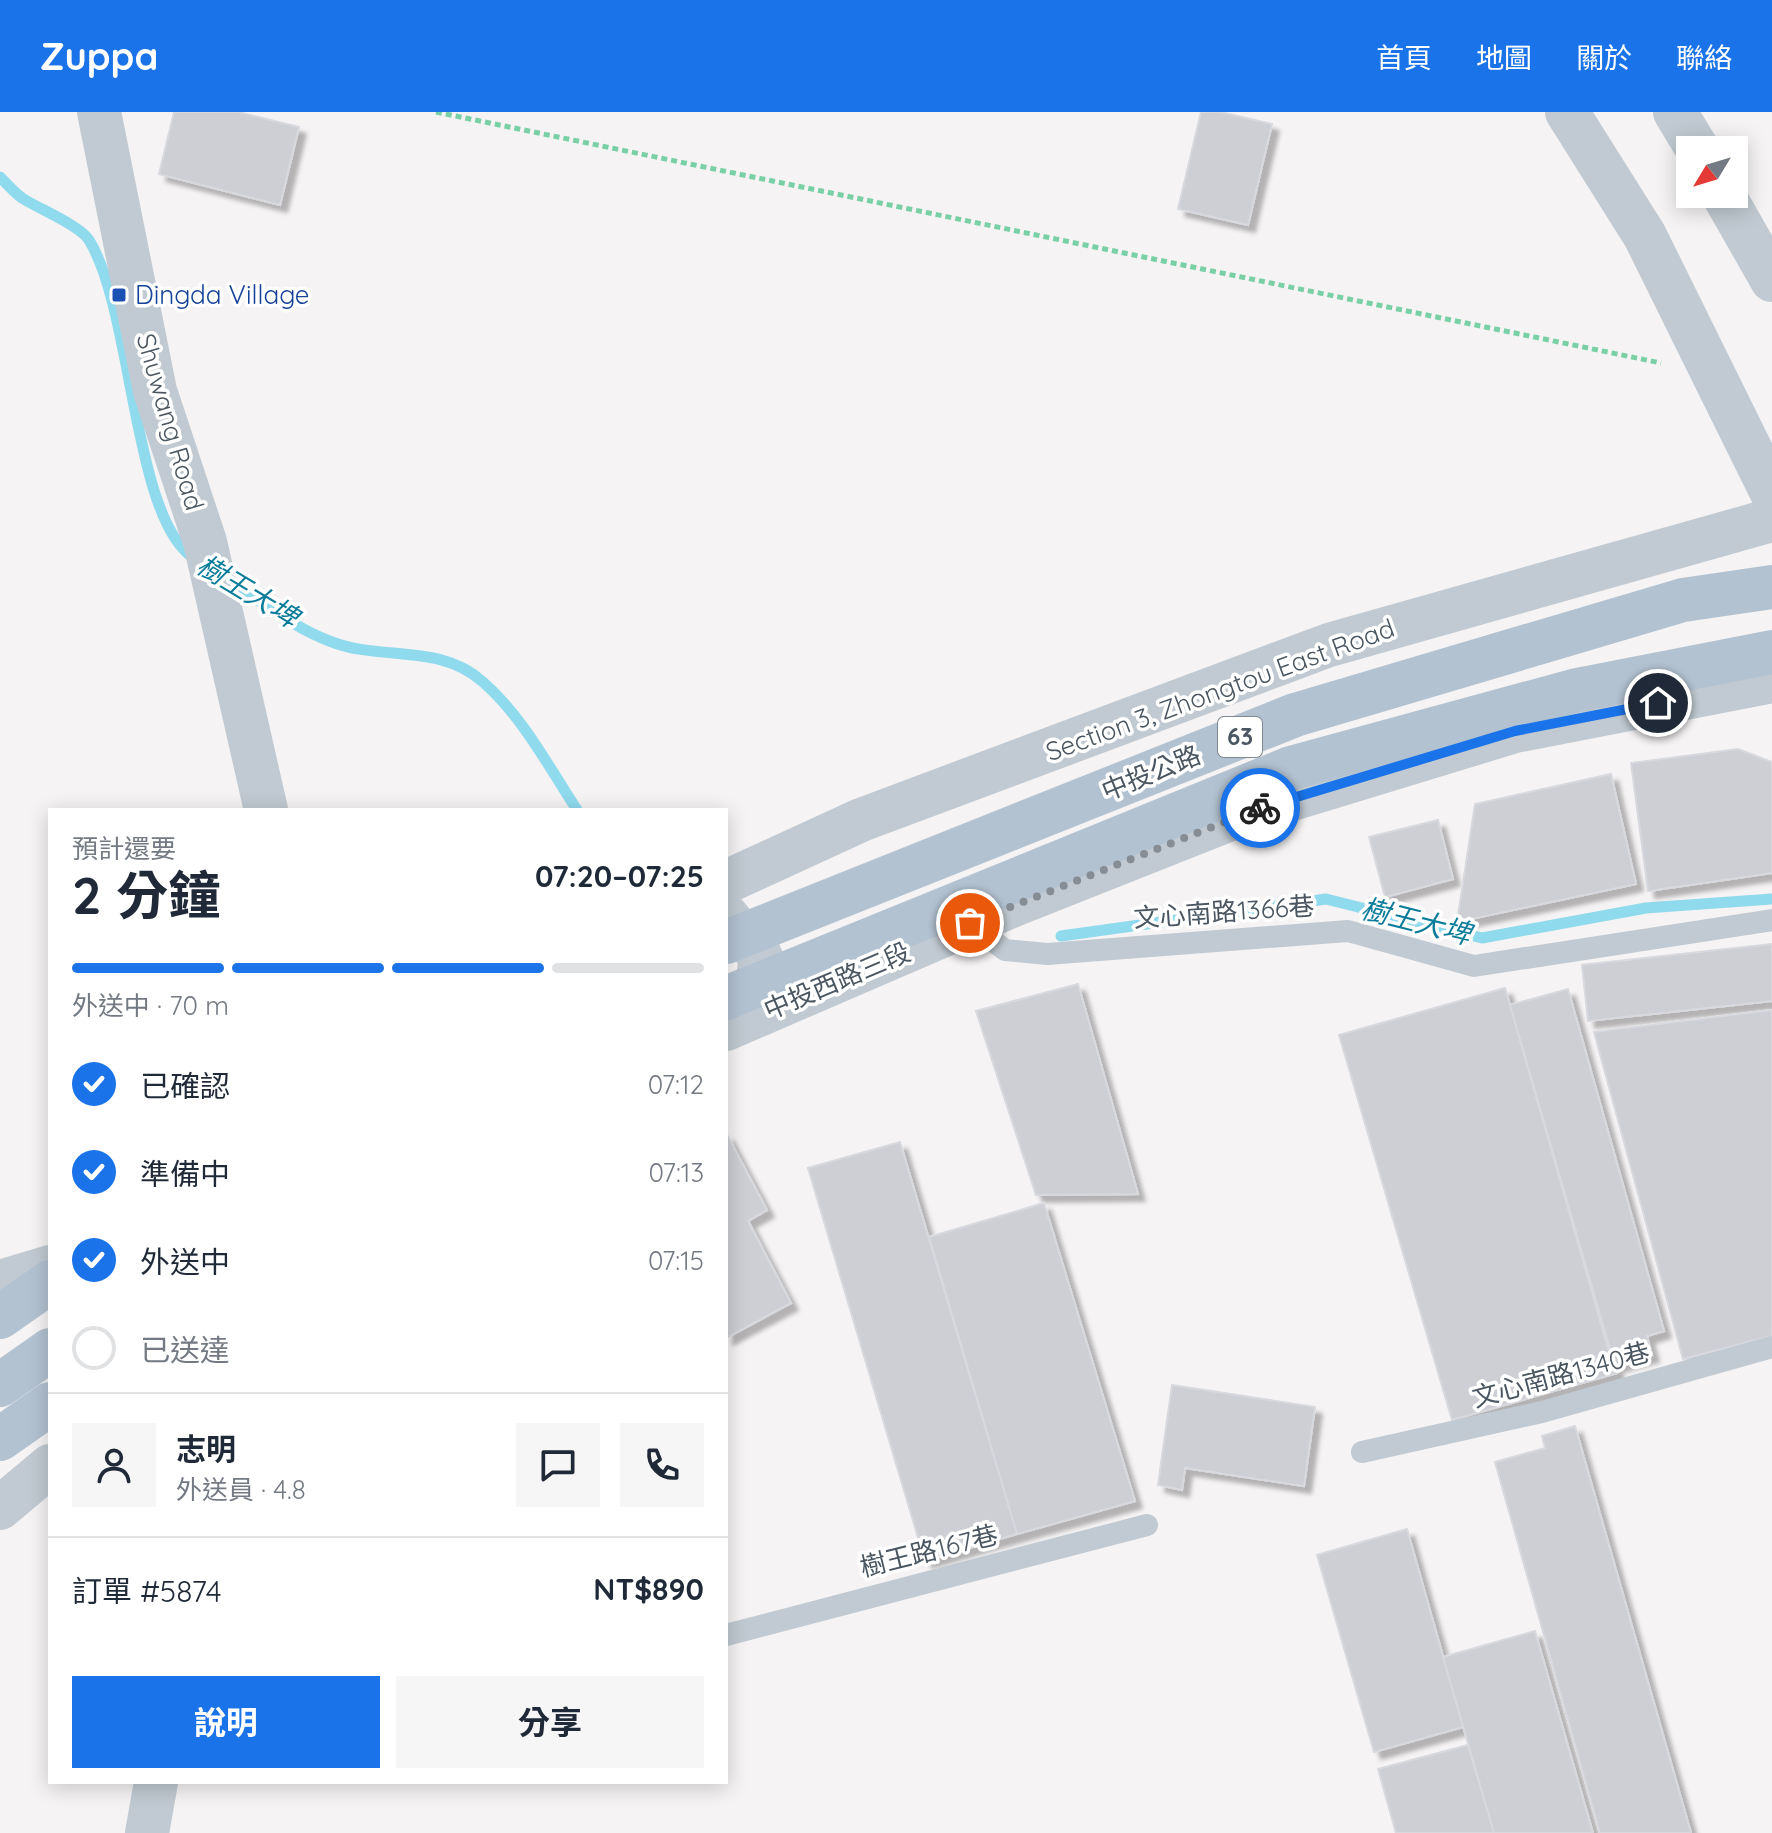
<!DOCTYPE html>
<html lang="zh-TW">
<meta charset="utf-8">
<style>
:root{--surface:#fff;--page:#f6f6f7;--text:#1f2937;--muted:#747a83;--line:#e0e1e3;--accent:#1a73e8}
body{margin:0;font-family:Quicksand,"Noto Sans TC",sans-serif;background:var(--page);color:var(--text);height:100vh;display:flex;flex-direction:column;font-size:30px;white-space:nowrap}
*{box-sizing:border-box;margin:0}
p{font-size:26px;color:var(--muted)}
.icon{flex:none;width:44px;height:44px;fill:none;stroke:currentColor;stroke-width:2;stroke-linecap:round;stroke-linejoin:round}
.map{position:relative;flex:1;overflow:hidden}
.panel{position:absolute;left:48px;top:696px;width:680px;height:976px;display:flex;flex-direction:column;background:var(--surface);border-radius:0px;box-shadow:0 4px 20px #0003}
.panel>*{flex:none}
.needle{width:52px;rotate:232deg}
.controls{position:absolute;left:1676px;top:24px;display:grid;gap:16px}
.controls a{display:grid;place-items:center;width:72px;height:72px;border-radius:0px;background:var(--surface);box-shadow:0 4px 20px #0003;font-size:40px}
.pin{position:absolute;display:grid;place-items:center;width:68px;height:68px;color:#fff;margin:-34px;border:4px solid #fff;border-radius:50%;box-shadow:0 2px 8px #0007}
.courier{position:absolute;display:grid;place-items:center;width:80px;height:80px;margin:-40px;border:6px solid #1a73e8;border-radius:50%;background:#fff;color:#222;box-shadow:0 2px 10px #0007}
.headline em{font-style:normal;font-weight:700}
.headline div{display:flex;flex-direction:column-reverse}
.headline{display:flex;align-items:center;justify-content:space-between;height:136px;padding:0 24px}
h1{font-size:52px;font-weight:700;line-height:60px}
.bar{display:grid;grid-template-columns:repeat(4,1fr);gap:12px 8px;align-content:center;height:96px;padding:0 24px}
.bar i{height:10px;border-radius:6px;background:var(--line)}
.bar .current{background:var(--accent)}
.bar p{grid-column:span 4}
.line{display:flex;align-items:center;gap:20px;padding:0 24px;border-top:2px solid var(--line)}
.line div{flex:1}
.round{display:grid;place-items:center;flex:none;width:84px;height:84px;border-radius:0px;background:var(--page)}
ol{padding:0 24px;list-style:none}
li{display:flex;align-items:center;gap:24px;height:88px}
li p{margin-inline-start:auto}
li .icon{padding:8px;border-radius:50%;background:var(--accent);color:#fff;stroke-width:4}
li:last-child{color:var(--muted)}
li i{width:44px;height:44px;border:4px solid var(--line);border-radius:50%}
.cta{display:flex;gap:16px;margin-top:auto;padding:16px 24px}
.cta a{flex:1;height:92px;border-radius:0px;background:var(--accent);color:#fff;font-size:32px;font-weight:700;line-height:92px;text-align:center}
.cta a+a{background:var(--page);color:var(--text)}
header{display:flex;align-items:center;gap:48px;box-sizing:border-box;height:112px;padding:0 40px;background:var(--accent);color:#fff}
header strong{font-size:38px}
nav{display:flex;gap:44px;margin-inline-start:auto;font-size:28px}
.map>svg:first-child{display:block}
</style>
<header>
<strong>Zuppa</strong>
<nav><a>首頁</a><a>地圖</a><a>關於</a><a>聯絡</a></nav>
</header>
<div class="map">
<svg width="1772" height="1721" viewBox="0 0 1772 1721">
<defs>
<filter id="shadow"><feDropShadow dx="7" dy="7" stdDeviation="2" flood-color="#0004"/></filter>
</defs>
<rect width="100%" height="100%" fill="#f5f3f3"/>
<g fill="none" stroke-linecap="round" stroke-linejoin="round">
<path stroke="#90daee" stroke-width="11" d="M0,65C7,72 14,80 22,86C39,97 79,113 89,128C134,201 132,408 195,447
M226,467C260,489 294,516 332,530C382,549 440,531 483,570C522,604 549,655 577,698
M1061,824L1326,787L1482,826L1646,796L1772,787"/>
</g>
<path fill="#cdcfd5" stroke="#d7d9de" stroke-width="2" filter="url(#shadow)" d="M174,0H238L299,15L280,93L159,62Z
M1201,0H1220L1272,12L1248,113L1178,97Z
M1738,637L1772,650V761L1648,779L1631,651Z
M1611,662L1636,772L1457,810L1475,692Z
M1438,708L1453,767L1385,785L1369,725Z
M1772,832V889L1588,909L1582,853Z
M1078,872L1138,1082L1036,1083L976,899Z
M1505,876L1617,1261L1452,1308L1339,923Z
M1568,877L1664,1219L1647,1224L1652,1243L1613,1254L1510,893Z
M1772,898V1224L1683,1247L1594,920Z
M726,1021L767,1098L748,1109L791,1191L726,1226Z
M900,1030L1017,1422L925,1449L808,1056Z
M1044,1091L1135,1389L1017,1422L929,1125Z
M1172,1273L1315,1295L1304,1374L1185,1356L1182,1378L1158,1373Z
M1575,1314L1691,1721H1600L1495,1350L1545,1336L1542,1324Z
M1407,1417L1463,1615L1374,1640L1317,1443Z
M1535,1519L1593,1721H1494L1443,1545Z
M1468,1633L1494,1721H1396L1378,1657Z"/>
<g fill="none" stroke-linecap="round" stroke-linejoin="round">
<path stroke="#7ad0a6" stroke-width="5" stroke-dasharray="6 4" stroke-linecap="butt" d="M436,0L1661,251"/>
<path stroke="#c1cad2" stroke-width="22" d="M970,811L1005,838L1047,842L1348,819L1474,854L1772,808
M1362,1340L1542,1300L1772,1235
M726,1523L1147,1413"/>
<path stroke="#c1cad2" stroke-width="44" d="M726,770L861,708L1329,533L1772,408
M726,803L761,845L755,887L742,900
M726,917L1016,792L1243,702L1515,619L1772,569
M0,1170L50,1155
M0,1396L50,1354"/>
<path stroke="#c1cad2" stroke-width="44" d="M99,0L155,279L205,430L266,698
M1567,0L1645,124L1772,381
M1675,0L1698,38
M1723,82L1772,168
M147,1721L156,1670"/>
<path stroke="#b3c2d1" stroke-width="44" d="M0,1205L50,1170
M0,1273L50,1238
M0,1327L50,1292"/>
<path stroke="#b3c2d1" stroke-width="44" d="M726,830L1295,603L1683,488L1772,475
M726,886L1291,656L1577,578L1772,540"/>
</g>
<g fill="none" stroke-linecap="round" stroke-linejoin="round">
<path stroke="#868d94" stroke-width="8" stroke-dasharray="0 14.4" d="M970,811L1260,696"/>
<path stroke="#1a73e8" stroke-width="10" d="M1260,696L1515,619L1658,591"/>
</g>
<rect fill="#1a4fb4" stroke="#fff" stroke-width="3" x="111" y="175" width="16" height="16" rx="4"/>
<g text-anchor="middle" stroke-width="7" stroke-linejoin="round" paint-order="stroke">
<rect fill="#fff" stroke="#808990" stroke-width="2" x="1218" y="605" width="44" height="40" rx="6"/>
<g font-size="24" font-weight="bold" fill="#4a5661">
<text x="1240" y="633">63</text>
</g>
<g font-size="26" fill="#164399" stroke="#fff" text-anchor="start">
<text x="135" y="192">Dingda Village</text>
</g>
<g font-size="26" fill="#4a5661" stroke="#fff">
<text transform="translate(170 310) rotate(74)" y="9">Shuwang Road</text>
<text transform="translate(1220 578) rotate(-20)" y="9">Section 3, Zhongtou East Road</text>
<text transform="translate(1151 661) rotate(-22)" y="9">中投公路</text>
<text transform="translate(1224 800) rotate(-4)" y="9">文心南路1366巷</text>
<text transform="translate(837 869) rotate(-23)" y="9">中投西路三段</text>
<text transform="translate(1561 1263) rotate(-15)" y="9">文心南路1340巷</text>
<text transform="translate(929 1439) rotate(-14)" y="9">樹王路167巷</text>
</g>
<g font-size="28" font-style="italic" fill="#0c7c9b" stroke="#fff">
<text transform="translate(248 479) rotate(31)" y="10">樹王大埤</text>
<text transform="translate(1416 809) rotate(14)" y="10">樹王大埤</text>
</g>
</g>
</svg>
<div class="controls">
<a><svg class="needle" viewBox="-14 -14 28 28"><path d="M0-13l5 13h-10z" fill="#e53935"/><path d="M0 13l5-13h-10z" fill="#747a83"/></svg></a>
</div>
<div class="pin" style="left:970px;top:811px;background:#ea580c"><svg class="icon" aria-label="bag" viewBox="0 0 24 24"><path d="M5 8h14l-1 12H6zM9 8a3 3 0 0 1 6 0"/></svg></div>
<div class="pin" style="left:1658px;top:591px;background:#1f2937"><svg class="icon" aria-label="home" viewBox="0 0 24 24"><path d="M3 11l9-7 9 7M6 9v11h12V9"/></svg></div>
<div class="courier" style="left:1260px;top:696px"><svg class="icon" aria-label="bike" viewBox="0 0 24 24"><circle cx="6" cy="16" r="4"/><circle cx="18" cy="16" r="4"/><path d="M6 16l4-8h5l3 8M10 8l3 8H6M13 5h3"/></svg></div>
<section class="panel">
<div class="headline"><div><h1>2 分鐘</h1><p>預計還要</p></div><em>07:20–07:25</em></div>
<div class="bar"><i class="current"></i><i class="current"></i><i class="current"></i><i></i><p>外送中 · 70 m</p></div>
<ol>
<li><svg class="icon" aria-label="check" viewBox="0 0 24 24"><path d="M5 12l5 5 9-10"/></svg>已確認<p>07:12</p></li>
<li><svg class="icon" aria-label="check" viewBox="0 0 24 24"><path d="M5 12l5 5 9-10"/></svg>準備中<p>07:13</p></li>
<li><svg class="icon" aria-label="check" viewBox="0 0 24 24"><path d="M5 12l5 5 9-10"/></svg>外送中<p>07:15</p></li>
<li><i></i>已送達</li>
</ol>
<div class="line" style="height:144px"><a class="round"><svg class="icon" aria-label="person" viewBox="0 0 24 24"><circle cx="12" cy="8" r="4"/><path d="M4 21q1-7 8-7t8 7"/></svg></a><div><b>志明</b><p>外送員 · 4.8</p></div><a class="round"><svg class="icon" aria-label="chat" viewBox="0 0 24 24"><path d="M4 5h16v11H9l-5 4z"/></svg></a><a class="round"><svg class="icon" aria-label="phone" viewBox="0 0 24 24"><path d="M5 4h4l2 5-3 2q2 4 5 5l2-3 5 2v4C11 20 4 13 5 4z"/></svg></a></div>
<div class="line" style="height:104px"><div>訂單 #5874</div><b>NT$890</b></div>
<div class="cta"><a>說明</a><a>分享</a></div>
</section>
</div>
